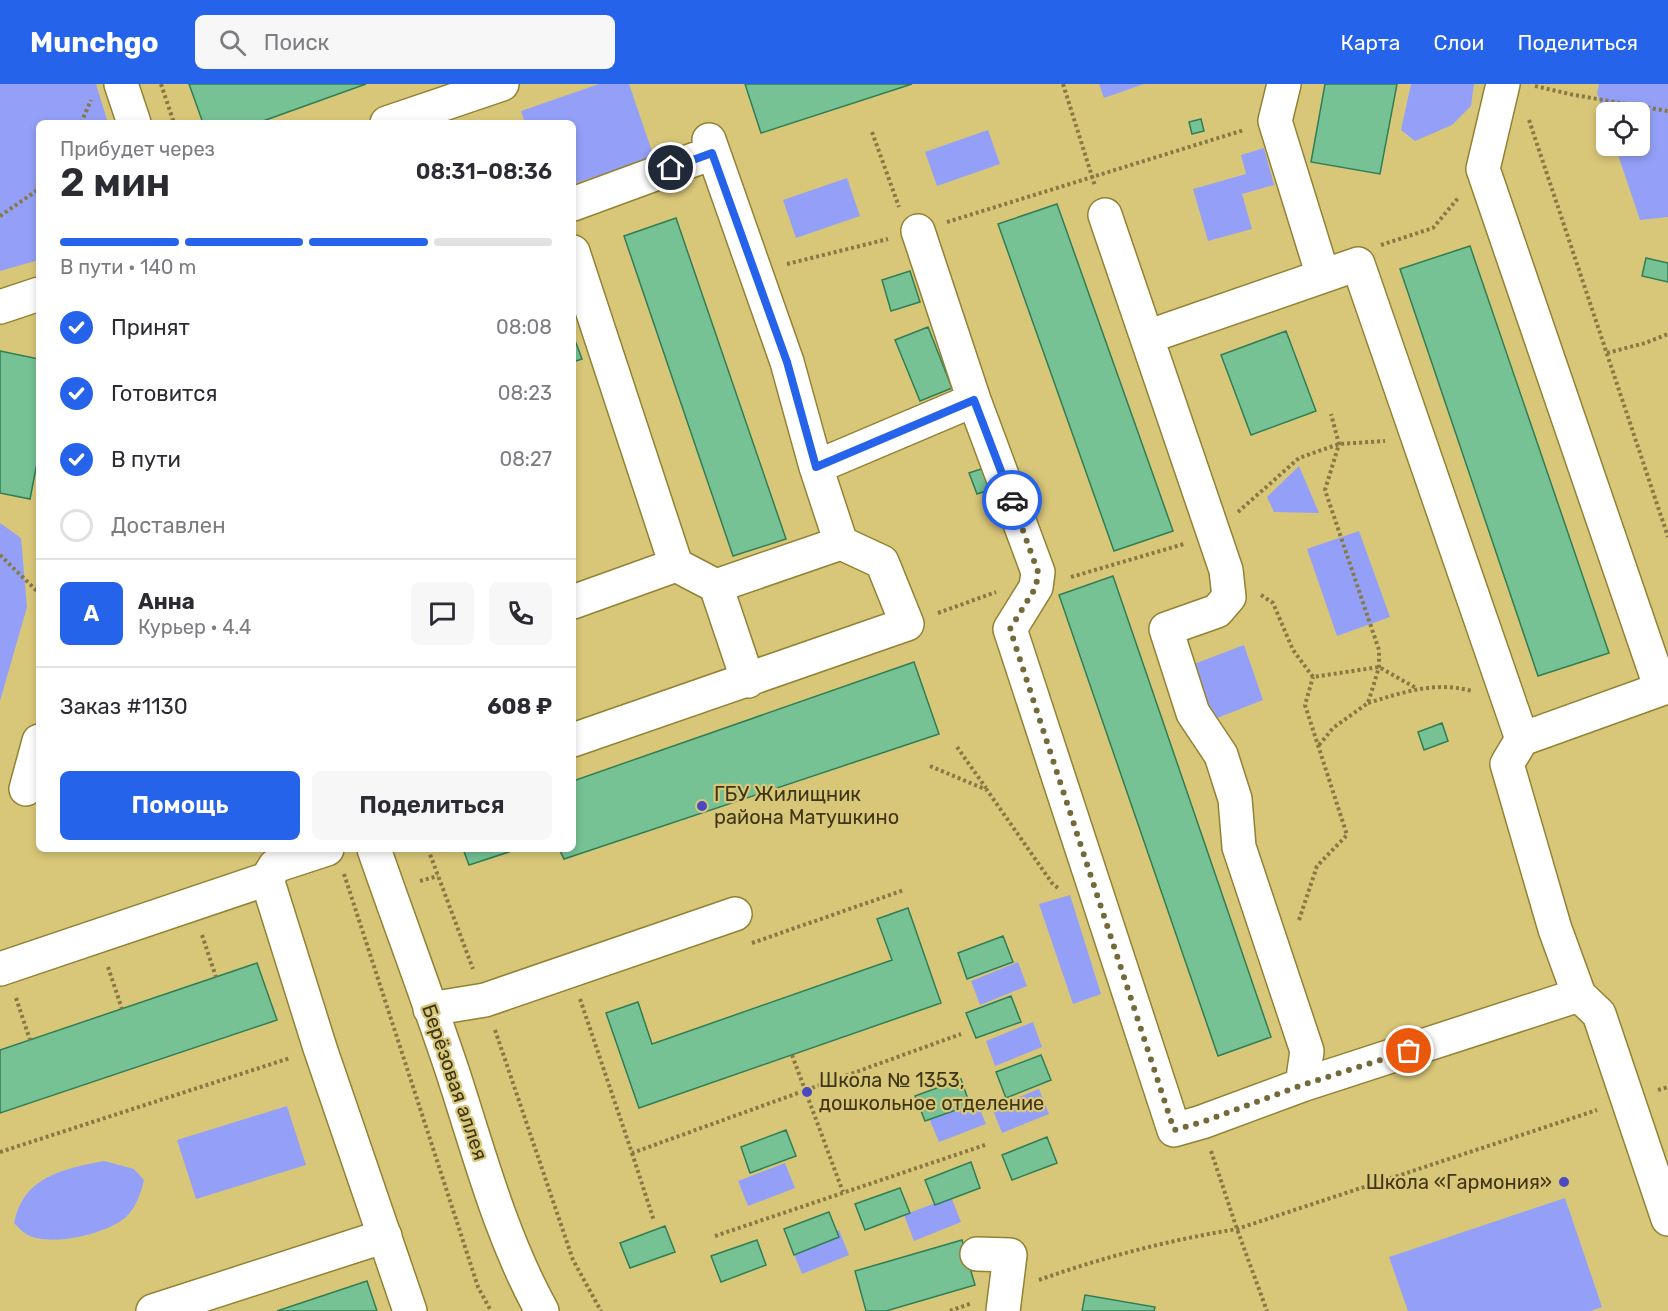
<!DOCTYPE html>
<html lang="ru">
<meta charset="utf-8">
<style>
:root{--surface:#fff;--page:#f7f7f7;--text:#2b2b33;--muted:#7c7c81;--line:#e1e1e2;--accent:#2563eb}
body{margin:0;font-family:Rubik,sans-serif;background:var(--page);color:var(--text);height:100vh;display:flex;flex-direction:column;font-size:22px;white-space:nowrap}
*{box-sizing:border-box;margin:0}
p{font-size:20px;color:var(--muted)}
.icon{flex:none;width:33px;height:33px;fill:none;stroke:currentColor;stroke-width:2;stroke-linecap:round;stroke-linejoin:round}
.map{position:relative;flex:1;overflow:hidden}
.side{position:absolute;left:36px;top:36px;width:540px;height:732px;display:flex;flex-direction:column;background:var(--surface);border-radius:9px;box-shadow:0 3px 9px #0003}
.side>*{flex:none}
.controls{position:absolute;left:1596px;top:18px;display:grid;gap:12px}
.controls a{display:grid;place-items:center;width:54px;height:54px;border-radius:9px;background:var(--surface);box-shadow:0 3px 9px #0003;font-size:30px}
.pin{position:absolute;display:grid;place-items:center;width:51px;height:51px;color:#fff;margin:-26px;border:3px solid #fff;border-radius:50%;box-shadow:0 2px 6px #0007}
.courier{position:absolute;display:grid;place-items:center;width:60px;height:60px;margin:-30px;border:4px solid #2563eb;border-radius:50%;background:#fff;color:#222;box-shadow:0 2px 8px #0007}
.summary em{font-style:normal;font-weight:600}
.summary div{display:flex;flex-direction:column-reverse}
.summary{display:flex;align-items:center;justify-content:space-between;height:102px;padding:0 24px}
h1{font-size:39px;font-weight:600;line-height:45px}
.bar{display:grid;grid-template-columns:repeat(4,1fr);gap:9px 6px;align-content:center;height:72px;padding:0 24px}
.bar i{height:8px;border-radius:4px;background:var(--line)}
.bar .on{background:var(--accent)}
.bar p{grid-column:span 4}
.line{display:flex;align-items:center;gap:15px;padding:0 24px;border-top:2px solid var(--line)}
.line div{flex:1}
.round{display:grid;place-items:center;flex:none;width:63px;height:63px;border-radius:9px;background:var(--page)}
ol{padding:0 24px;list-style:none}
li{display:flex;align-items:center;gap:18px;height:66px}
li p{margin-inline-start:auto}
li .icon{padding:6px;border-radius:50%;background:var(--accent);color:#fff;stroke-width:4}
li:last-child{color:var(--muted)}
li i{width:33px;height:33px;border:3px solid var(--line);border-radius:50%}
.cta{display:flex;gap:12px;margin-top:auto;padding:12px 24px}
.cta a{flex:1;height:69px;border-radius:9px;background:var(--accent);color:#fff;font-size:24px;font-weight:600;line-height:69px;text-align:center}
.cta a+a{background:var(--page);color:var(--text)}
header{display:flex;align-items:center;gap:36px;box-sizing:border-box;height:84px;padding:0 30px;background:var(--accent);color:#fff}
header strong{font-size:28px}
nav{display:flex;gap:33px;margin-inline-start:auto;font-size:21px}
.search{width:420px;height:54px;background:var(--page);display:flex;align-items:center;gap:15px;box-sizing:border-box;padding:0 21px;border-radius:9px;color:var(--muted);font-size:22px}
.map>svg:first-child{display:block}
</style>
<header>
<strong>Munchgo</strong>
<div class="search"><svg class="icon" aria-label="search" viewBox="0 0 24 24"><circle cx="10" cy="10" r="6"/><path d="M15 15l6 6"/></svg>Поиск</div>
<nav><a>Карта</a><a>Слои</a><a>Поделиться</a></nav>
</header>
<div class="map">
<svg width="1668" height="1227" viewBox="0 0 1668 1227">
<rect width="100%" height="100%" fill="#d9c779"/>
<path fill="#94a0f7" d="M0,0H96L108,39H39V176L0,187Z
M599,0H629L654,73L573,100V39H525L521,27Z
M1099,0H1144L1104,14Z
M1411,0H1474L1471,22L1452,41L1415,57L1401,46Z
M1599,0H1668V133L1640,136L1615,62H1640V28H1606V36L1597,9Z
M988,46L1000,80L937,102L925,68Z
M1264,64L1274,101L1242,110L1252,145L1208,157L1193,105L1246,90L1241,71Z
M847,94L860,132L796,154L783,116Z
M1299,382L1319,429L1274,428L1267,413Z
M0,439L21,454L27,523L0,617Z
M1359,447L1390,533L1337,552L1307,465Z
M1244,561L1263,616L1212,636L1194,580Z
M1070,811L1101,910L1073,920L1039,820Z
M1018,878L1027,902L980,921L971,897Z
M1033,938L1042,963L995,982L986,957Z
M1039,1005L1049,1030L1002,1049L992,1024Z
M976,1015L986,1040L939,1058L929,1034Z
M287,1022L306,1081L196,1115L177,1056Z
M104,1077L134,1085L144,1096C141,1109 136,1124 126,1133C107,1150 51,1163 28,1151C23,1149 18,1143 14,1139C23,1093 62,1085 104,1077Z
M785,1079L795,1104L748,1122L738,1097Z
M951,1113L961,1138L914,1157L904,1131Z
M1565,1114L1602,1223L1591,1227H1408L1389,1173Z
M839,1146L849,1171L802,1190L792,1165Z"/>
<path fill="#76c295" stroke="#317e55" stroke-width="1.5" d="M189,0H366L263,37L264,39H203Z
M745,0H912L761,49Z
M1325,0H1397L1380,90L1311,78Z
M1201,35L1204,47L1192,50L1189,38Z
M1057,120L1173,447L1114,467L998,140Z
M676,134L786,455L733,472L624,152Z
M1470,162L1609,569L1538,592L1400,185Z
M1646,174L1668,179V198L1642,192Z
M910,187L920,218L891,227L882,196Z
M928,243L952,304L920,317L895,256Z
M1286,247L1316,327L1251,351L1221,271Z
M573,251L582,275L573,278Z
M0,267L39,275V369L30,415L0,409Z
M987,383L995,404L977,410L969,389Z
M1113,492L1271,953L1218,972L1059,511Z
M914,578L939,650L564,775L559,765H573V697Z
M1442,639L1448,657L1424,666L1418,648Z
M463,765H518L469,781Z
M908,824L941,919L639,1024L606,929L638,918L652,960L892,876L877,835Z
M1003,852L1013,878L967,895L958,869Z
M257,879L277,936L0,1029V966Z
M1011,912L1021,938L976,954L966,929Z
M1041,971L1051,996L1006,1014L996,988Z
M961,995L970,1021L925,1037L915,1012Z
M786,1046L796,1072L750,1089L741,1063Z
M1047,1053L1057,1079L1012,1096L1002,1071Z
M971,1078L980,1104L935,1121L925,1096Z
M900,1104L910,1129L865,1146L855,1120Z
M829,1128L839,1153L794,1171L784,1145Z
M665,1142L675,1168L630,1184L620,1159Z
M757,1156L766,1181L721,1198L711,1172Z
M962,1156L975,1201L886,1227H866L855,1187Z
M367,1197L377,1227H277Z
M1085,1211L1155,1223L1154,1227H1082Z"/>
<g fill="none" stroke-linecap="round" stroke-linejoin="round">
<g stroke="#938233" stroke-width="36">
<path id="minor" d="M121,0L134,39
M1284,0L1275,37L1323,192
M1503,0L1483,85L1661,605L1522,655L1507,680L1555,845L1579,911L1599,930L1668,1135
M387,39L502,0
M573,120L712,69
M1105,131L1226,486L1229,513L1217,527L1166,545L1193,629L1221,671L1235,715L1239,763L1307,967L1302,1001
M918,147L974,316L1038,488L1036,503L1010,545L1174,1046L1202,1038L1302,1001L1579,911
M573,168L676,481L573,518
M0,223L39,210
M1147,253L1358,180L1522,655
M816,383L974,316
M676,481L716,502L748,597
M716,502L841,459
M573,656L907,540L882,478L841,459L816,383L787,278L709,56
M26,705L39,657
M327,765L275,782L267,795L320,964L410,1227
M374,765C400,840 428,914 453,989C479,1069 501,1153 542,1227
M0,885L267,795
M430,925L485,916L735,830
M977,1170L1010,1171L1003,1227
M153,1227L385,1152"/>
</g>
<path stroke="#867944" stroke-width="4" stroke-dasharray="3 3" stroke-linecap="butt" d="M161,0L174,39
M1063,0L1095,102
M1535,2L1574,11L1668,27
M1529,36L1668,453
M81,39L91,16
M872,48L899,123
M0,132L39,105
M947,138L1244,46
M1381,161L1433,144L1459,113
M787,180L888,155
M1607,269L1645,259L1668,250
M1238,428L1299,374L1339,360L1385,357
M0,471L39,509
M1071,493L1184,460
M1261,511L1273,519L1293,566L1313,593L1379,583L1416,604
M938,529L996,508
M1368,619C1404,608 1435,597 1472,607
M1319,661L1333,644L1368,619L1379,583V566L1325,406L1339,360L1331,330
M957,663L986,704
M930,682L987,706L1052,799L1059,805
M428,765L473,885
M344,790L478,1203L491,1227
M420,797L438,792
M1299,836L1317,782L1347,751L1305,621L1313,593
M202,851L216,893
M752,859L904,806
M108,883L122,925
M16,914L30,956
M580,915L632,1069L961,950
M495,946L573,1176L601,1227
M792,971L843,1108
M1658,1006L1668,1003
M1211,1067L1237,1145L1267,1227
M0,1068L290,974
M632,1069L654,1137
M715,1152L985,1061
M1039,1196C1103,1173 1170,1156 1237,1145L1597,1026
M950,1227L972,1219"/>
<use href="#minor" stroke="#fff" stroke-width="33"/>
</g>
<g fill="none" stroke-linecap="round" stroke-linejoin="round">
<path stroke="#746939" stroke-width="6" stroke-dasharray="0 10.8" d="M1012,416L1038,488L1036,503L1010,545L1174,1046L1202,1038L1302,1001L1409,967"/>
<path stroke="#2563eb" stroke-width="8" d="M671,84L712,69L787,278L816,383L974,316L1012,416"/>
</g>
<g fill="#494ac0" stroke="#d9c779" stroke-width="2">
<circle cx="702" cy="722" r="6"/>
<circle cx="807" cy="1008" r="6"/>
<circle cx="1564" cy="1098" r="6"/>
</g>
<g text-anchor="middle" stroke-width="4.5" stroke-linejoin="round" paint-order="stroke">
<g font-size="20" fill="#3e3616" stroke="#d9c779" text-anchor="start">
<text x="714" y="717">ГБУ Жилищник<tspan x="714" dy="23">района Матушкино</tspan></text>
<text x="819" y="1003">Школа № 1353,<tspan x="819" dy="23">дошкольное отделение</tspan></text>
<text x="1552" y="1105" text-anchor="end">Школа «Гармония»</text>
</g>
<g font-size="20" fill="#3e3616" stroke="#d9c779">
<text transform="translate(455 998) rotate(71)" y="7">Берёзовая аллея</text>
</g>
</g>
</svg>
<div class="controls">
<a><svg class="icon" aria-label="locate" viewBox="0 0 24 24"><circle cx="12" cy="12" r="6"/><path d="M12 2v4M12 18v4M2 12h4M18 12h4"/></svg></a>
</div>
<div class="pin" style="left:1409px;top:967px;background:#ea580c"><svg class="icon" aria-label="bag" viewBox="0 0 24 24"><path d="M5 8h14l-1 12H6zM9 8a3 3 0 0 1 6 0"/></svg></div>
<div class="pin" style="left:671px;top:84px;background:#1f2937"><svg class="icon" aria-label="home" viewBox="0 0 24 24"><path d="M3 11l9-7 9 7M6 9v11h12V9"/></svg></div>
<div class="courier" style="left:1012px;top:416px"><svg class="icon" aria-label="car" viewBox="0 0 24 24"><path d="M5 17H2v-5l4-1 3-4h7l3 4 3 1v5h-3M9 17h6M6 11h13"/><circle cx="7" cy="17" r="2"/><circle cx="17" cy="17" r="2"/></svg></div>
<section class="side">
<div class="summary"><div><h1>2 мин</h1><p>Прибудет через</p></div><em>08:31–08:36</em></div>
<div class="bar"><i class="on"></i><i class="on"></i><i class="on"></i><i></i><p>В пути · 140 m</p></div>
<ol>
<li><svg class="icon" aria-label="check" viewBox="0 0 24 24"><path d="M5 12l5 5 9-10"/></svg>Принят<p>08:08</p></li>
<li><svg class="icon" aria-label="check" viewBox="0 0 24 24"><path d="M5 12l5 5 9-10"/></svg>Готовится<p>08:23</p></li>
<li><svg class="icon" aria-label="check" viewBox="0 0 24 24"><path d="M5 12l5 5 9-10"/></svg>В пути<p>08:27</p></li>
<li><i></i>Доставлен</li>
</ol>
<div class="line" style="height:108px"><b class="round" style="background:var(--accent);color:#fff">А</b><div><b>Анна</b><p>Курьер · 4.4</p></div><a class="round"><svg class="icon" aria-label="chat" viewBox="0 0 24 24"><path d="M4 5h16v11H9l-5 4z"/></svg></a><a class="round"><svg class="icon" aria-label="phone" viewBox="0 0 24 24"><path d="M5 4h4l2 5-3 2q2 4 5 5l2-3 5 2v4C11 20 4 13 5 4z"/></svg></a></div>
<div class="line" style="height:78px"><div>Заказ #1130</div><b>608 ₽</b></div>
<div class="cta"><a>Помощь</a><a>Поделиться</a></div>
</section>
</div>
